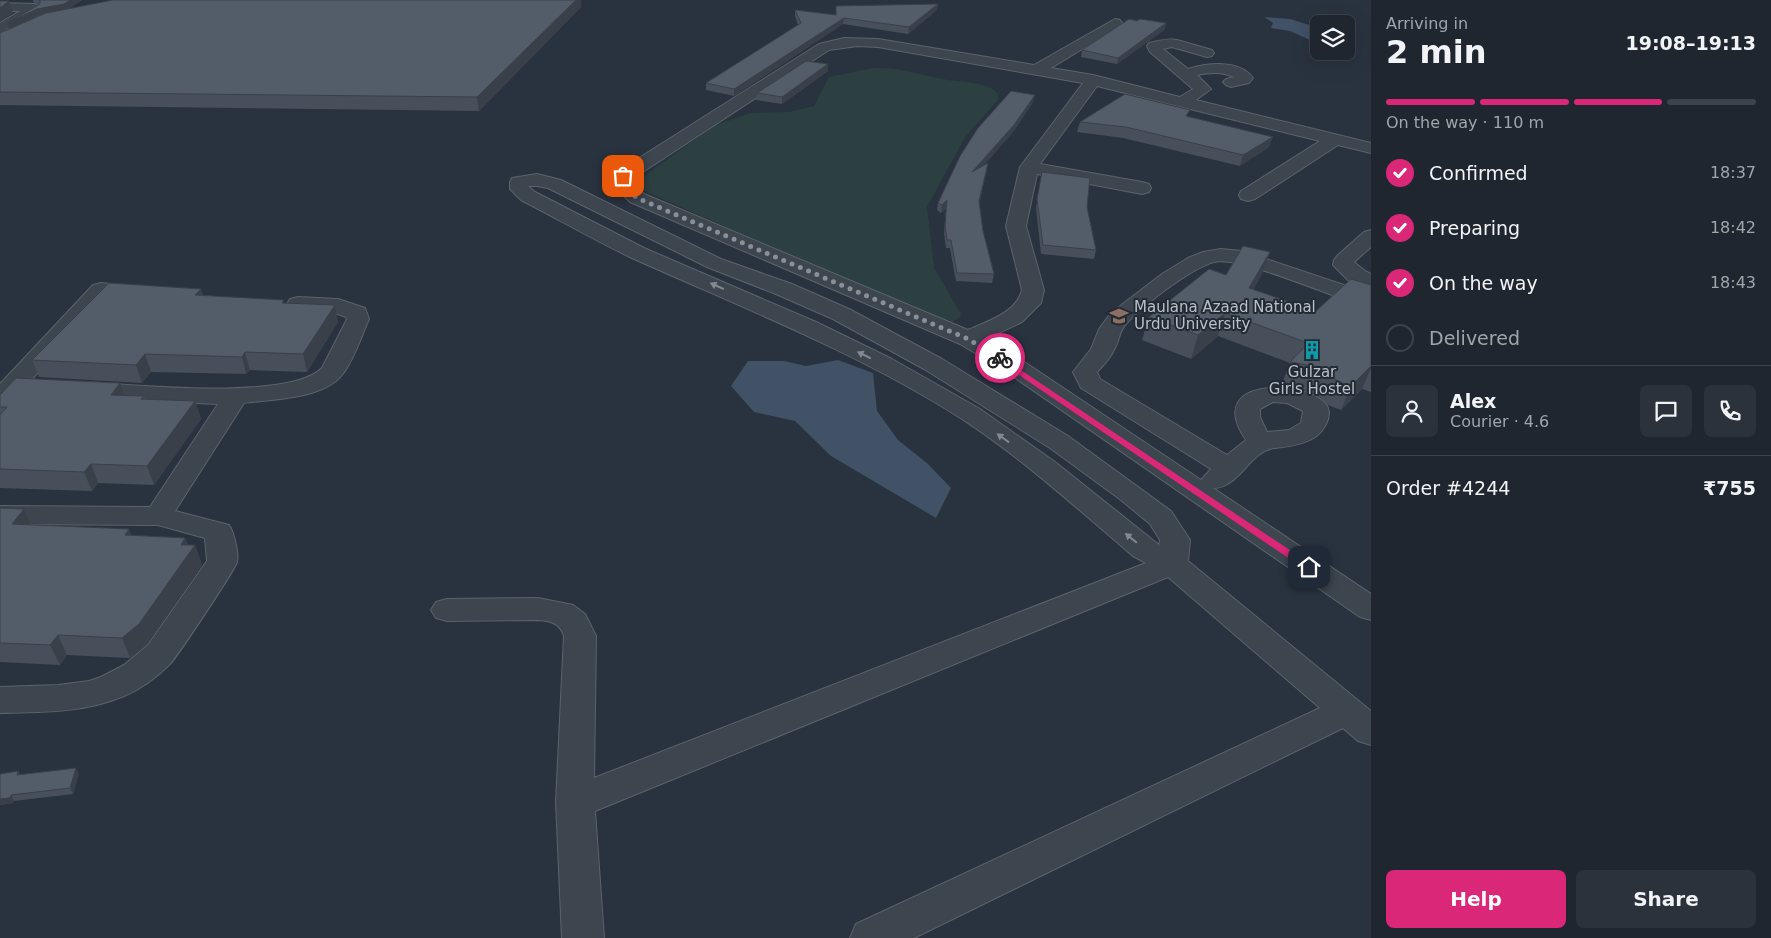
<!DOCTYPE html>
<meta charset="utf-8">
<style>
:root{--surface:#1f262f;--page:#2c323b;--text:#f1f3f6;--muted:#a1a5aa;--line:#3c434b;--accent:#db2777}
body{margin:0;font-family:"DejaVu Sans",sans-serif;background:var(--page);color:var(--text);height:100vh;display:flex;flex-direction:column;font-size:19px;white-space:nowrap}
*{box-sizing:border-box;margin:0}
p{font-size:16px;color:var(--muted)}
.icon{flex:none;width:28px;height:28px;fill:none;stroke:currentColor;stroke-width:2;stroke-linecap:round;stroke-linejoin:round}
.map{position:relative;flex:1;overflow:hidden}
.side{display:flex;flex-direction:column;background:var(--surface);width:400px}
.side>*{flex:none}
.controls{position:absolute;left:1310px;top:15px;display:grid;gap:10px}
.controls a{display:grid;place-items:center;width:45px;height:45px;border-radius:8px;background:var(--surface);box-shadow:0 5px 20px #0002,0 0 0 1px var(--line);font-size:25px}
.pin{position:absolute;display:grid;place-items:center;width:42px;height:42px;color:#fff;margin:-21px;border-radius:10px;box-shadow:0 2px 8px #0006}
.courier{position:absolute;display:grid;place-items:center;width:50px;height:50px;margin:-25px;border:4px solid #db2777;border-radius:50%;background:#fff;color:#222;box-shadow:0 1px 6px #0007}
.summary em{font-style:normal;font-weight:800}
.summary div{display:flex;flex-direction:column-reverse}
.summary{display:flex;align-items:center;justify-content:space-between;height:85px;padding:0 15px}
h1{font-size:32px;font-weight:800;line-height:38px}
.bar{display:grid;grid-template-columns:repeat(4,1fr);gap:8px 5px;align-content:center;height:60px;padding:0 15px}
.bar i{height:6px;border-radius:4px;background:var(--line)}
.bar .selected{background:var(--accent)}
.bar p{grid-column:span 4}
.line{display:flex;align-items:center;gap:12px;padding:0 15px;border-top:1px solid var(--line)}
.line div{flex:1}
.round{display:grid;place-items:center;flex:none;width:52px;height:52px;border-radius:8px;background:var(--page)}
ol{padding:0 15px;list-style:none}
li{display:flex;align-items:center;gap:15px;height:55px}
li p{margin-inline-start:auto}
li .icon{padding:5px;border-radius:50%;background:var(--accent);color:#fff;stroke-width:4}
li:last-child{color:var(--muted)}
li i{width:28px;height:28px;border:2px solid var(--line);border-radius:50%}
.primary-button{display:flex;gap:10px;margin-top:auto;padding:10px 15px}
.primary-button a{flex:1;height:58px;border-radius:8px;background:var(--accent);color:#fff;font-size:20px;font-weight:800;line-height:58px;text-align:center}
.primary-button a+a{background:var(--page);color:var(--text)}
main{display:flex;flex:1;min-height:0}
.map>svg:first-child{display:block}
</style>
<main>
<div class="map">
<svg width="1371" height="938" viewBox="0 0 1371 938">
<rect width="100%" height="100%" fill="#29333f"/>
<path fill="#2c4041" d="M874,68C900,67 923,76 948,80C962,82 982,82 994,90C998,93 999,95 998,100L965,137L927,207L934,268L961,314L960,317L952,322L945,323L631,185L716,125L751,113L789,112L814,106L829,77Z"/>
<path fill="#415166" d="M1264,17L1290,19L1319,28V44L1290,31L1271,28L1273,23Z
M838,360L873,373L877,411L898,440L928,464L951,488L936,518L831,456L795,421L754,412L731,386L748,361H784L806,366Z"/>
<g fill="none" stroke-linecap="round" stroke-linejoin="round">
<g stroke="#5b636c" stroke-width="2">
<path id="minor" d="M0,3L35,4L41,8L0,33V23L20,11H0Z
M1115,19L1120,20L1122,23L1120,26L1051,68L1093,75L1180,97L1193,89L1150,52L1147,46L1149,43C1158,41 1168,38 1177,40L1212,50L1214,53L1212,56L1207,57L1172,47L1163,49L1188,69C1207,63 1239,59 1253,78L1249,83L1231,87L1226,85L1223,82L1226,79L1234,77C1223,72 1210,72 1197,75L1211,89L1196,100L1371,143V153L1338,145L1255,199L1248,201L1241,199L1239,195L1241,191L1320,141L1097,86L1040,164L1142,182L1149,184L1151,188L1149,192L1142,194L1037,174L1026,226L1044,290L1041,303L1022,322L986,339L1026,363L1201,480L1211,469L1081,388L1073,372L1091,349L1099,329L1111,313L1162,274L1188,258L1203,252L1221,249L1242,251L1371,294V308C1338,300 1240,255 1214,262C1191,268 1142,306 1126,324C1119,331 1120,339 1115,348C1111,357 1104,365 1097,372L1100,379L1227,455L1246,440C1200,373 1317,380 1328,408C1330,414 1328,421 1325,426C1316,443 1293,446 1275,448C1250,450 1239,489 1213,488L1371,594V620L1360,617L1008,373L960,344L630,202L612,184L617,172L819,44L844,38L878,39L1034,65ZM857,46L878,47L1083,83L1020,167L1006,226L1022,290C1016,313 988,321 968,330L644,194L631,183L632,179L829,50ZM1273,402L1287,403L1303,411L1301,423L1289,430L1267,432L1260,417V409Z
M537,174L561,180L721,259L792,284L849,309L942,359L1068,436L1171,511L1190,540L1188,561L1371,711V745L1358,741L1343,728L914,938H850L856,924L1320,708L1168,577L595,811L604,938H562L556,802L564,636C560,623 551,621 538,620L447,621L436,618L431,610L436,602L447,599L538,598L573,605L585,614L596,636L594,778L1146,563L1133,556C1078,509 1023,459 962,419C859,353 743,308 632,258C594,240 558,219 521,200L510,189V182L512,178ZM528,186H537L548,188L707,267L776,294L833,319L924,369L1050,448L1121,500L1150,524L1160,540L1159,545L1055,462L980,409L892,359L816,322L644,248L535,192Z
M1371,230V247L1354,262L1365,271L1371,274V288L1349,281L1333,265L1334,260L1337,256L1364,232Z
M101,283L146,288L149,293L146,298L138,300L107,297L9,404L0,407V384L93,285Z
M298,297L338,299L365,308L369,319C361,337 354,360 342,375C323,399 273,399 244,403L175,511L229,525C234,532 239,554 237,562C236,568 177,657 170,664C157,677 141,689 124,696C84,713 42,712 0,713V687L58,685L89,681L101,677L124,665L148,645L207,561L205,538L158,525L0,524V506L150,507L218,404L86,398L77,395L73,390L77,385L86,382C135,385 289,401 322,368L347,319L346,317L335,313L290,309L287,304L290,299Z"/>
</g>
<use href="#minor" fill="#3d454f" fill-rule="evenodd"/>
</g>
<path fill="#474f5a" d="M33,0H82L68,9L113,0H581V7L479,111L0,105V33L9,29L38,5L33,2Z
M938,4L937,10L908,34L843,24L734,96L706,90V83L798,25L795,16V10L835,15Z
M1137,21L1166,23L1164,30L1117,64L1081,57L1082,50Z
M828,64V71L782,104L756,100L757,93Z
M1033,102L1013,132L984,165L987,170L979,203L983,231L994,274L992,283L956,281L950,248H946L944,234L946,208L941,213L937,210L938,203Z
M1188,117L1269,147L1240,166L1123,138L1077,132L1080,122Z
M1042,172L1087,207L1096,250L1094,259L1041,254L1036,208Z
M1270,252L1262,274L1253,290L1316,311L1371,285V392L1362,389L1341,410L1328,405L1320,397L1305,390L1281,386L1290,363L1218,336L1191,359L1142,340L1149,317Z
M203,295L284,303L338,322L307,372L250,370L246,374L151,372L142,383L39,377L32,360Z
M120,383L125,395L144,396L145,399L195,401L201,419L154,485L98,483L92,491L0,488V395Z
M0,508L24,509L30,525L129,529L131,535L185,538L188,545H195L202,565L147,644L130,658L67,655L60,665L0,662Z
M18,771L20,775L79,774L73,794L14,801L13,803L0,805Z"/>
<path fill="#3a404a" d="M71,0H82L66,10L39,15L9,29L7,23L37,9Z
M576,0H581V7L479,111L477,97Z
M9,1L13,13L0,22V8Z
M938,4L937,10L908,34L909,27Z
M844,18L843,24L734,96V89Z
M1166,23L1164,30L1117,64L1118,58Z
M828,64V71L782,104V97Z
M1035,95L1033,102L1013,132L971,180L972,172Z
M1273,137L1269,147L1240,166L1243,155Z
M988,163L987,170L978,209L979,201Z
M947,200L946,208L941,213L942,205Z
M1270,252L1262,274L1241,311L1249,288Z
M201,289L206,305L195,295Z
M335,305L338,322L307,372L303,354Z
M1225,313L1218,336L1191,359L1198,335Z
M245,352L250,370L246,374L242,357Z
M145,354L151,372L142,383L136,365Z
M1371,366V368L1362,389L1341,410L1351,386Z
M120,383L127,401L111,395Z
M195,401L201,419L154,485L147,466Z
M91,464L98,483L92,491L84,472Z
M24,509L32,529L12,524Z
M129,529L136,549L125,535Z
M185,538L190,552L195,545L202,565L147,644L130,658L122,638Z
M58,635L67,655L60,665L50,645Z
M76,768L79,774L73,794L70,788Z
M11,795L14,801L13,803L0,805V799Z"/>
<path fill="#535c69" stroke="#3a404a" d="M39,0H71L64,4L37,9L7,23L40,4V0Z
M113,0H576L477,97L0,92V33L46,13Z
M0,1H9L0,8Z
M938,4L909,27L844,18L734,89L706,83L801,23L795,10L836,15V6Z
M1129,19L1137,21L1140,19L1166,23L1118,58L1082,50Z
M806,61L828,64L782,97L757,93Z
M1011,91L1035,95L1014,125L972,172L988,163L979,201L983,231L994,274L957,273L951,240H947L945,226L947,200L942,205L938,203L960,156L978,128Z
M1125,94L1190,110L1186,116L1273,137L1243,155L1126,127L1080,122Z
M1042,172L1090,178L1087,207L1096,250L1043,245L1037,199Z
M1243,246L1270,252L1249,288L1316,311L1351,279L1371,285V366L1351,386L1337,381L1330,373L1314,366L1290,362L1308,343L1225,313L1198,335L1149,317L1209,269L1226,275Z
M109,283L201,289L195,295L284,300L282,303L335,305L303,354L245,352L242,357L145,354L136,365L32,360Z
M16,378L120,383L111,395L144,396L141,399L195,401L147,466L91,464L84,472L0,469V415L7,407H0V395Z
M0,508L24,509L12,524L129,529L125,535L185,538L181,545H195L139,624L122,638L58,635L50,645L0,643Z
M76,768L70,788L11,795L10,798L0,799V774L18,771L17,775Z"/>
<defs><path id="oneway-solid" d="M-6-.8H1V-3.2L6.5 0L1 3.2V.8H-6Z" transform="scale(1.25)"/></defs>
<g fill="#828992">
<use href="#oneway-solid" transform="translate(717 286) rotate(-156)"/>
<use href="#oneway-solid" transform="translate(864 355) rotate(-154)"/>
<use href="#oneway-solid" transform="translate(1003 438) rotate(-144)"/>
<use href="#oneway-solid" transform="translate(1131 538) rotate(-141)"/>
</g>
<path fill="#db2777" d="M1000,356L1312,565V570H1306L997,360L996,358Z"/>
<g fill="none" stroke-linecap="round" stroke-linejoin="round">
<path stroke="#878f99" stroke-width="5" stroke-dasharray="0 9" d="M623,176L621,184L637,198L968,339L1000,358"/>
</g>
<defs>
<g id="university-bare" transform="scale(1.5)"><path d="M0-5L7-2L0 1L-7-2ZM-4 1L0 2.5L4 1V4Q0 6-4 4Z" fill="#8d6e63" stroke="#222a34" stroke-width="2.5" paint-order="stroke"/></g>
<g id="building-bare" transform="scale(1.5)"><path d="M-4-6H4V6H1V3H-1V6H-4ZM-2.5-4.3h1.7v1.8h-1.7ZM.8-4.3h1.7v1.8H.8ZM-2.5-1h1.7V.8h-1.7ZM.8-1h1.7V.8H.8Z" fill="#0f9aa8" stroke="#222a34" stroke-width="2.5" paint-order="stroke"/></g>
</defs>
<g fill-rule="evenodd">
<use href="#university-bare" x="1119" y="316"/>
<use href="#building-bare" x="1312" y="350"/>
</g>
<g text-anchor="middle" stroke-width="4" stroke-linejoin="round" paint-order="stroke">
<g font-size="15" fill="#bac0c9" stroke="#222a34" text-anchor="start">
<text x="1134" y="312">Maulana Azaad National<tspan x="1134" dy="17">Urdu University</tspan></text>
<text x="1312" y="377" text-anchor="middle">Gulzar<tspan x="1312" dy="17">Girls Hostel</tspan></text>
</g>
</g>
</svg>
<div class="controls">
<a><svg class="icon" aria-label="layers" viewBox="0 0 24 24"><path d="M12 4l9 5-9 5-9-5zM3 14l9 5 9-5"/></svg></a>
</div>
<div class="pin" style="left:623px;top:176px;background:#ea580c"><svg class="icon" aria-label="bag" viewBox="0 0 24 24"><path d="M5 8h14l-1 12H6zM9 8a3 3 0 0 1 6 0"/></svg></div>
<div class="pin" style="left:1309px;top:567px;background:#1f2937"><svg class="icon" aria-label="home" viewBox="0 0 24 24"><path d="M3 11l9-7 9 7M6 9v11h12V9"/></svg></div>
<div class="courier" style="left:1000px;top:358px"><svg class="icon" aria-label="bike" viewBox="0 0 24 24"><circle cx="6" cy="16" r="4"/><circle cx="18" cy="16" r="4"/><path d="M6 16l4-8h5l3 8M10 8l3 8H6M13 5h3"/></svg></div>
</div>
<section class="side">
<div class="summary"><div><h1>2 min</h1><p>Arriving in</p></div><em>19:08–19:13</em></div>
<div class="bar"><i class="selected"></i><i class="selected"></i><i class="selected"></i><i></i><p>On the way · 110 m</p></div>
<ol>
<li><svg class="icon" aria-label="check" viewBox="0 0 24 24"><path d="M5 12l5 5 9-10"/></svg>Confirmed<p>18:37</p></li>
<li><svg class="icon" aria-label="check" viewBox="0 0 24 24"><path d="M5 12l5 5 9-10"/></svg>Preparing<p>18:42</p></li>
<li><svg class="icon" aria-label="check" viewBox="0 0 24 24"><path d="M5 12l5 5 9-10"/></svg>On the way<p>18:43</p></li>
<li><i></i>Delivered</li>
</ol>
<div class="line" style="height:90px"><a class="round"><svg class="icon" aria-label="person" viewBox="0 0 24 24"><circle cx="12" cy="8" r="4"/><path d="M4 21q1-7 8-7t8 7"/></svg></a><div><b>Alex</b><p>Courier · 4.6</p></div><a class="round"><svg class="icon" aria-label="chat" viewBox="0 0 24 24"><path d="M4 5h16v11H9l-5 4z"/></svg></a><a class="round"><svg class="icon" aria-label="phone" viewBox="0 0 24 24"><path d="M5 4h4l2 5-3 2q2 4 5 5l2-3 5 2v4C11 20 4 13 5 4z"/></svg></a></div>
<div class="line" style="height:65px"><div>Order #4244</div><b>₹755</b></div>
<div class="primary-button"><a>Help</a><a>Share</a></div>
</section>
</main>
